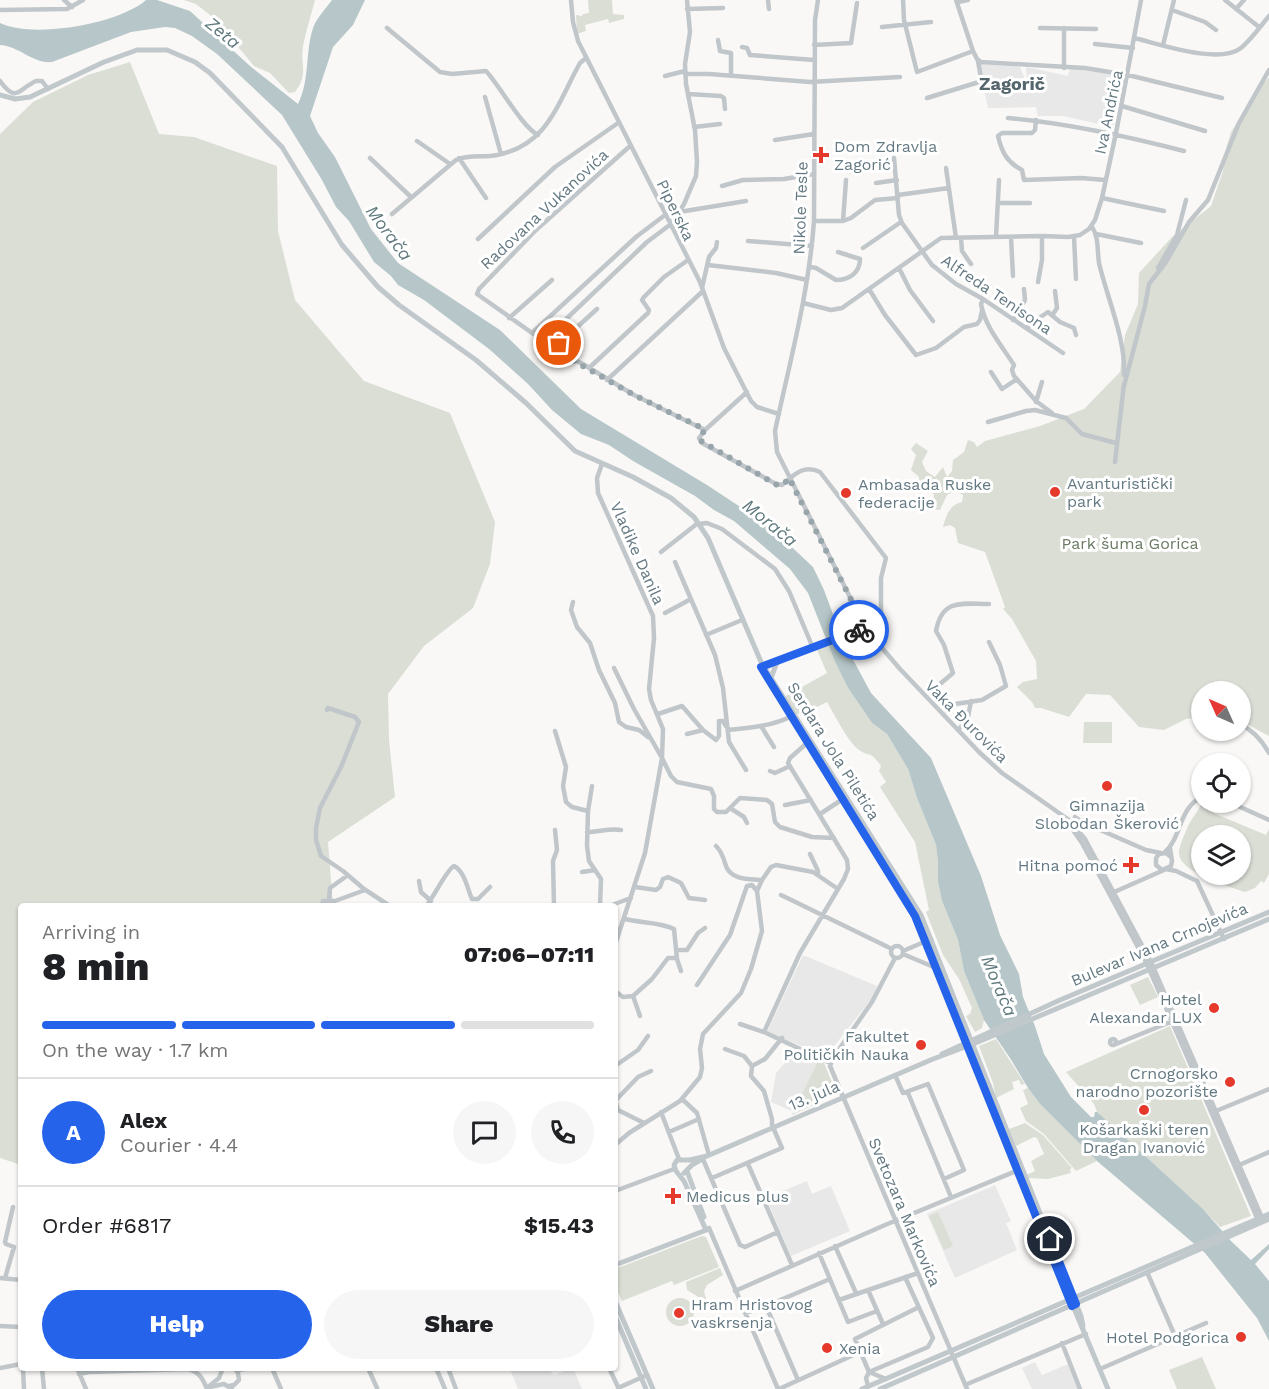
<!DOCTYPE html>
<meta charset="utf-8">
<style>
:root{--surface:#fff;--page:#f6f6f6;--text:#202124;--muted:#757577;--line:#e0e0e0;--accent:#2563eb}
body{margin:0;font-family:"Work Sans",sans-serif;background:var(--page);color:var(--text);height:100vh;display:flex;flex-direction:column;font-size:22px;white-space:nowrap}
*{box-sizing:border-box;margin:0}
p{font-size:20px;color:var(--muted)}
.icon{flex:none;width:33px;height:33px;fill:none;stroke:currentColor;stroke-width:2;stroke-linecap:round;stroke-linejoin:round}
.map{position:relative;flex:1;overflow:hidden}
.panel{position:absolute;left:18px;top:903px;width:600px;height:468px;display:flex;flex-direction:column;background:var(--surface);border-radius:6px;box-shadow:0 2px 4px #0004}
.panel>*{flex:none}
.needle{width:39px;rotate:315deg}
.buttons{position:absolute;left:1191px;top:681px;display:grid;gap:12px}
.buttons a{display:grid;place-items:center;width:60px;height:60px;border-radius:50%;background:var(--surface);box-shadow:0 2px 4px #0004;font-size:30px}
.pin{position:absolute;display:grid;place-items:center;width:51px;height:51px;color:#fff;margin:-26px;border:3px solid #fff;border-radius:50%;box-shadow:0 2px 6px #0007}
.courier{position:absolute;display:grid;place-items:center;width:60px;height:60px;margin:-30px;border:4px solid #2563eb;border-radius:50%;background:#fff;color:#222;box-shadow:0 2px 8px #0007}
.head em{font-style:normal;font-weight:800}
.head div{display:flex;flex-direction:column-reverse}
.head{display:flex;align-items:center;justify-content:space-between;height:102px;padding:0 24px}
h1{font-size:39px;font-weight:800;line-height:45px}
.bar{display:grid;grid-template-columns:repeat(4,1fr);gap:9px 6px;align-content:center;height:72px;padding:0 24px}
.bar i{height:8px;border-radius:4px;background:var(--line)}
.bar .active{background:var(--accent)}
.bar p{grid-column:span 4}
.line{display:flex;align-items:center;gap:15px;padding:0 24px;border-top:2px solid var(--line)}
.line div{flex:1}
.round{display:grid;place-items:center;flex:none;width:63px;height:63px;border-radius:32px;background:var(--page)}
.action{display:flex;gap:12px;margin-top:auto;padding:12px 24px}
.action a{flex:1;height:69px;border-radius:36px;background:var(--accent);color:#fff;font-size:24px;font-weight:800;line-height:69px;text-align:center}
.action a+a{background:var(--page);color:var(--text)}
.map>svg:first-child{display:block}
</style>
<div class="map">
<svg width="1269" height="1389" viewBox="0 0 1269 1389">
<rect width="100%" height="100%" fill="#f9f8f6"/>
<path fill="#e7e8e7" d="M979,64L1020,67L1027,85L1026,67L1068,76L1070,68L1124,76L1113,127L1063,116H1038L1036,107L988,108Z
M803,955L877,986L874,996L826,1056L767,1032Z
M796,1050L819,1059L794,1112L771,1102L776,1073Z
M807,1181L812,1194L831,1186L850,1231L791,1256L766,1198Z
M995,1185L1011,1221L1006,1223L1017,1250L955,1278L927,1214Z
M1035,1362L1042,1375L1068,1364L1078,1389H1032L1022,1368Z
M513,1368H548L554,1375L573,1368L582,1389H518L510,1369Z"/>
<path fill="#daded5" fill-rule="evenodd" d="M184,0H315C311,15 306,31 303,46C300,65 309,74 295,92L289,93L270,73L254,66L215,19L196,4Z
M588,0H612L613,14L624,15V19L609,23L608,19L585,25L586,31L577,34L576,15L582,16L583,14L589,13Z
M130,62L159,134L194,137L277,166L278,231L295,300L364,381L450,413L495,522L490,564L473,608L424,646L388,694L389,740L395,797L328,842L333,906H21V1165L0,1158V134L33,102L88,75Z
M1269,77V736L1241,721L1240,692H1202L1201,717L1186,719L1164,730L1139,727L1110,695L1086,694L1069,717L1041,708H1035L1032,702L1017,687L1023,682L1037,679L1036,661L1012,619L1003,609L1005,607L985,552L958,543L955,528L950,525L943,527C946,516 949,505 962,502L963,495L954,491L947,495L940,510L932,509L934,495L930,489L920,491L919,477L911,470L916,455L911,449L916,443L928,451L922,462L926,471L935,477L943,467L947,477L952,471L953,460L964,452L968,440L974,442L977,447L985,441L1040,426L1084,409L1120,372L1125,335L1138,304L1139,273L1172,237L1211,206L1223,171L1226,149L1231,132L1257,91Z
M829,645L848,688L872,723L887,734L908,769L917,798L936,845L938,862V882L942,901L958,940L964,971L984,1020L982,1028L975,1032L966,1016L970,1014L972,1008L959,979L943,955L926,912L929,910L915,842L880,787L886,782L879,771L881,766C870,750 871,758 859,750C847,741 835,715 827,702L811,710L794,715L784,697L827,673L817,650Z
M1084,722H1112V743H1083Z
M1202,802L1215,803L1211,812L1266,835L1269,829V874L1264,883L1261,881L1255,888L1245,892C1230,887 1178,872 1179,853C1179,845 1185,834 1188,826C1192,818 1199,810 1202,802ZM1202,836H1240V874H1202Z
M1148,977L1158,997L1140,1005L1130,985Z
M1170,1026L1251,1216L1220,1227L1203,1209L1104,1120L1097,1112L1094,1104L1066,1072Z
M996,1039L1025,1084L1021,1085L1019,1080L1012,1082L1014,1089L996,1098L993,1083L979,1046Z
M819,1059L824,1063L836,1092L835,1095L792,1115Z
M1028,1088L1040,1104L1097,1161L1076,1171L1044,1134L1026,1121L1020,1108L1028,1104L1023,1090Z
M1025,1123L1043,1135L1072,1168L1070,1169L1071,1173L1048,1179L1027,1178L1026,1175L1035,1171L1031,1161L1044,1154L1037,1138L1034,1137L1016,1146L1009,1129Z
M938,1212L953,1246L944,1250L929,1216Z
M702,1236L706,1237L719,1267L674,1285L672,1281L622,1301L615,1286V1269Z
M720,1268L723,1275L707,1285L704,1291L707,1303L702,1305L697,1296L687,1290L686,1282Z
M666 1312a14 14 0 1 1 28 0a14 14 0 1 1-28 0Z
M1202,1357L1216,1389H1177L1169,1370Z"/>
<path fill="#b7c7c9" d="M146,0H157L190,11L250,66L298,104C310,80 305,53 313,28C317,17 325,10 332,0H365L353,25L333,47L310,116L318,133L335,157L371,229L398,263L500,330L581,409L707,485L748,512L781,537L813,567L824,590L843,641L871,693L931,758L981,876L1000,935L1019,974L1023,997L1035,1026L1044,1054L1071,1097L1091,1117H1094L1095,1112H1097L1203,1209L1231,1241L1251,1260L1269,1244V1249L1255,1264L1269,1281V1341L1257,1318L1205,1253L1097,1161L1040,1104L1028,1088L1010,1058L984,1020L964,971L958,940L942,901L938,882V862L936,845L917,798L908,769L887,734L872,723L848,688L834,659L808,593L790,569L734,521L714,510L695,496L633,461L609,445L581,434L552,410L528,384L489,349L424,300L398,285L391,276L374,262L349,221L336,207L322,180L282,115L217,54L192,36L175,28L165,27L131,32L52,62C33,64 19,46 0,45V23C33,39 119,24 146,0Z"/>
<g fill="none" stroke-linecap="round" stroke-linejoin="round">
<path stroke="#c0c6c9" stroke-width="4.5" d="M64,0L72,7
M571,0L573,22L578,41L700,282L724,348L751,401L757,407L779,414
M768,0L769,9
M818,0L815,20L814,221C809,292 790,361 775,431L777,452L858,613L876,641L900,669L979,752L1002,773L1069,820L1085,839L1151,962L1263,1220
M903,0L904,20L917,72L973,51
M956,0L973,51L977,59L981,62L1085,68L1128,75L1222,98
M1225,0L1259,27
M958,2L968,0
M687,9L723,8
M1236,9L1244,0
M0,10L67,9L83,0
M1172,10L1205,22L1216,30
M882,27L931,22
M387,28L440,72L452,74L486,71C500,86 522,127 538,135
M1040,28L1096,29
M1064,28V68
M1134,38C1160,44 1219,65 1241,48C1251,40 1260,27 1269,16
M718,40L720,51L731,53V75
M1095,44L1133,48
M814,45L851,43L857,3
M1163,45L1174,0
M742,47L747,48L750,55L814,60
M685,74H709L810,82L900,77
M665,76L685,71
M0,81C17,104 18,89 36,81H42L48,89
M688,94L721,96L724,98L725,109
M485,97L501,154
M927,98L979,82L981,78L978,61
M1122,106L1205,131
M1008,118C1068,123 1126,136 1184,151
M1036,120L1035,130L1032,133H1002L998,136C1002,153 1007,162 1022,170L1024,180L1081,178L1105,180
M694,127L720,124
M775,140L814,134
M417,141L450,164
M630,146L536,230L479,289L477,294L562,354L583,364L634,395L705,430L747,392
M370,158L411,197
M459,158L486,198
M894,158L899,215L902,223L932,265L956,284L983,299L1063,353
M946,168L956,238
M876,183L897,180
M722,186L743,180L784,179L814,174
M898,195L949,188
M1102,198L1164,211
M998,203H1030
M679,212L746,201
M392,214L456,160C469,154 484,158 497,155C548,145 557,104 580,63L586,58
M814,221H843L851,218L875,200L898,198
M843,221L846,180
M1092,227C1099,237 1097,250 1099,263C1107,298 1126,339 1124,375
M1096,234L1141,243
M996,237L999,180
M1011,237L1013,276
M1074,237L1076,279
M961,238L962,251L971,264
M478,239L555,167L618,123
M748,241L812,246
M863,248L901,222
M708,265L776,273L807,280
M810,267L816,268L836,280C849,280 860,273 860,259L838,252
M899,268L910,290L933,321
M1158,268L1177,235L1186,200
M1038,282L1042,260V236
M702,288L709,257L716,248L717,242
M869,289L885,315L916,355L936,348L964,327L977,324L980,320L982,311
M983,299L981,304C985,327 1002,346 1014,365L1012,370L1014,376L1036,401L1052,413
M803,303L831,310L842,308L941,238L1042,236L1068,237L1080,235L1089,229L1095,220L1102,198L1116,133L1141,0
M1053,314L1057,308L1055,291
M509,318L552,280
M1013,320L1025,300L1024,289
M1027,328L1039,318L1048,312L1060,322L1074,328L1076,335
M532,333L636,237L665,215
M542,342L647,242L671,224L684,204L696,176L697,162L695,130L686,84L685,64L690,32L687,0
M553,349L597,309
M589,368L648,313L649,310L642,300L644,297L664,277L688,260
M991,372L1002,389L1017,379
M607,380L703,291
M1124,386L1145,306L1149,284L1166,262L1189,222L1208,200L1239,123L1269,70
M1036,402L1042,382
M988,422L1026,411L1035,410L1066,418L1082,434L1116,443
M705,430L699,438L702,443L776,484L782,485C794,475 803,464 820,472L886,558L881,578V615C873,631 783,658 762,667
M1115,462L1124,384
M602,464L597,478L598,493L653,616L654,638L649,689L651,700L663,729L662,758L671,776L677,782L711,789L714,796V809L717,812H726L740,798L767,800L772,804L775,822L780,827L812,837L834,838
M699,524L707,523L722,529L775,569L789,591L813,648
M661,552L698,523
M675,562L715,655L723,688L729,742L746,770
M573,602L571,610L577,627L590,643L599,670L615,703L619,722L626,727L639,730L648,737
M665,613L691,599
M706,635L742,620
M614,668L634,709L662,758L645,853L615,945
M948,709L944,705L938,689L940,684L953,673L944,645L936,631C942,598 962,604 989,604
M327,710L328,708L355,717L359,722L341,767L320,808L316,828V840L321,856L343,871L364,889L390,906
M947,711L955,704L982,700L1006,686L1000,665L989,642
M658,714L682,706L703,730
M1240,724C1254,731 1262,740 1269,753
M761,726L774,747
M960,728L968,717L971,701
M728,730C749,728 773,726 792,716
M555,731L566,767L563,786L566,802L572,807L588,811
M687,734L703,730L716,740L719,736V721H723L726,726
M807,743L790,758L788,763L847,860L848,869L844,879L800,953L764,1032L830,1063
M770,771L775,773L790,766
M592,786L588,811L587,846L589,861L601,879L600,906
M1229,802L1269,820
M785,805L811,800
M730,808L744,817L747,823
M820,814L846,797
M1075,817L1082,822L1146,850L1161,853
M1066,820L1082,843L1147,964L1258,1220
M587,832C599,832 609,828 621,830
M716,846C721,851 723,856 725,863C729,880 747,879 762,880
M1170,848L1172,861L1171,866L1162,870L1156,865V858L1159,854L1166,853L1171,857
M1164,853C1182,838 1178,808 1202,797
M810,854L818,871V875
M1166,869L1176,871L1197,881L1224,939
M582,872L595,870
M419,881L421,892L431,901
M635,887L656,890L660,887L663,879L668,877L681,883L689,898L705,900
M1112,893L1164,870
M781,895L892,949
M329,901L330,888L348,875
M322,906L323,901H335L365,890
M426,906C434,897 447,869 454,866C465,872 467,888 472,899H478L490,887
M554,906L553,861L557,850L555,830
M609,906L631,898
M625,919C640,923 661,922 674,929L677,959L681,971
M891 952a6 6 0 1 1 12 0a6 6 0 1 1-12 0Z
M677,950H687L698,933L705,928
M903,951L931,939
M903,954L936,968
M895,958L872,1002L833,1058L830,1066L967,1389
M697,985L730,935L747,886L752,885L757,891
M615,991L623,997L633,996L640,1016
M633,996L652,979L668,958H677
M740,1024L764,1032
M1110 1042a3 3 0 1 1 6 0a3 3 0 1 1-6 0Z
M1116,1044L1173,1021
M725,1049L744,1056L752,1066
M615,1066L638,1050L648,1036
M752,1066L765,1059L782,1038
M895,1075L903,1093L928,1084L964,1170L944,1179
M908,1093L951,1197
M615,1099L618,1110L644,1123
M682,1099L697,1113L709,1155
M615,1101L638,1077L651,1071
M1216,1111L1269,1089
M661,1112L679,1159
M669,1132L699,1119
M615,1145L629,1133L680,1101L700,1077L702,1068L700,1049L703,1034L741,993L751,969L762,931L757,891L762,880L771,867L776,865L813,872L838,889
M702,1157L740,1245L745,1247L778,1232
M748,1164L792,1265
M1237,1166L1269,1152
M712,1178L782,1148L772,1125V1119L764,1091L751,1076L752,1066
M615,1191L674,1169
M709,1228L778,1389
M835,1246L856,1293
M819,1253L848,1322L877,1311
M1147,1272L1175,1336
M0,1278L21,1280
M5,1278L14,1247L6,1244L5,1242L13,1207
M868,1290L883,1324
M735,1291L885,1225L1021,1169
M839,1300L918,1273
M766,1306L830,1279
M745,1313L766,1306L798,1380
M0,1326L21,1327
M1062,1343L1080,1389
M0,1368L21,1364
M42,1368L44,1389
M77,1368L86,1389
M231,1368L239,1370L249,1368
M272,1368L281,1389
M368,1368L377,1388
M436,1368L445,1389
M448,1368L456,1389
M609,1368L619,1389
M1100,1369L1206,1323
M23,1370L24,1389
M869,1372L928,1347L933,1338L905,1277
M869,1372L855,1339L919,1307
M869,1372L886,1379
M79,1374L89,1372L187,1369C199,1371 203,1379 207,1389
M965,1385L1086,1334
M229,1386L234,1385L239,1380L238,1373L235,1369
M868,1386L866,1378L869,1372
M210,1387L224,1384L232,1389
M207,1388L219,1378L223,1368
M618,1388L647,1375
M779,1389L860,1352"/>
<path stroke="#c0c8cc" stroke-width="5" d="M0,95L15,99L30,97L104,62L137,50H167L195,62L210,73L282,147L342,245L378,287L399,305L476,360L526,403L575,451L633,477L671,498L694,517L708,538L770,683L915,916L1012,1161L1108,1389
M766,670L921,915L1081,1316L1083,1326
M771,678L777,662
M942,1054L1060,1000L1269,912
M687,1171L704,1217
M684,1173L692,1165L702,1159
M706,1230L684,1181L676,1171L674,1165L677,1160H690L707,1156L933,1059L973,1044L1269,919
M615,1265L709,1229
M615,1301L653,1389
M615,1316L646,1389
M862,1389L1269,1214
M880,1389L1269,1219"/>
</g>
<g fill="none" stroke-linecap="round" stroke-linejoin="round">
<path stroke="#98a5ab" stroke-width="6" stroke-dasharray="0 10.8" d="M559,343L553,349L634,395L702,428L705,430L700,436L701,441L777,485L784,484L789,478L865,627L859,630"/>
<path stroke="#2563eb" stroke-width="8" d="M859,630L761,667L915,916L1072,1306L1076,1304L1050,1239"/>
</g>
<g fill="#e4392b" stroke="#fff" stroke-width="2">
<path d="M818 146h6v6h6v6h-6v6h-6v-6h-6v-6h6z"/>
<circle cx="1055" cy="492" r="6"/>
<circle cx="846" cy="493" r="6"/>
<circle cx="1107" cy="786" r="6"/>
<path d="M1128 856h6v6h6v6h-6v6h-6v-6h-6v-6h6z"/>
<circle cx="1214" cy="1008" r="6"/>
<circle cx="921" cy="1045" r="6"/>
<circle cx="1230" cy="1082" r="6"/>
<circle cx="1144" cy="1110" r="6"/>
<path d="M670 1187h6v6h6v6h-6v6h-6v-6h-6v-6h6z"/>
<circle cx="679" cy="1313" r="6"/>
<circle cx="1241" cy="1337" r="6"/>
<circle cx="827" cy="1348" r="6"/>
</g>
<g text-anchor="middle" stroke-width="6" stroke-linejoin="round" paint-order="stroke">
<g font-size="16" fill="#647982" stroke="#fff">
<text transform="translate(1108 112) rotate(-78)" y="6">Iva Andrića</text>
<text transform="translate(800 208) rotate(-88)" y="6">Nikole Tesle</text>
<text transform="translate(544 209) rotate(-43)" y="6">Radovana Vukanovića</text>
<text transform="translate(676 210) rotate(64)" y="6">Piperska</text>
<text transform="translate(997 294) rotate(34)" y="6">Alfreda Tenisona</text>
<text transform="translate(638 553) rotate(66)" y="6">Vladike Danila</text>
<text transform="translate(967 721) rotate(45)" y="6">Vaka Đurovića</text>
<text transform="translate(834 751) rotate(58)" y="6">Serdara Jola Piletića</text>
<text transform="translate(1159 944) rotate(-23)" y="6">Bulevar Ivana Crnojevića</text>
<text transform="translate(814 1095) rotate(-23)" y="6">13. jula</text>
<text transform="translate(905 1212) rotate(67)" y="6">Svetozara Markovića</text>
</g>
<g font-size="16" fill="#647982" stroke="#fff" text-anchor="start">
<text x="834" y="152">Dom Zdravlja<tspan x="834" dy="18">Zagorić</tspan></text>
<text x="1067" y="489">Avanturistički<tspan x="1067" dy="18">park</tspan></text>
<text x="858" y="490">Ambasada Ruske<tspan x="858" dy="18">federacije</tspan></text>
<text x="1107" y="811" text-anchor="middle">Gimnazija<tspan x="1107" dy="18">Slobodan Škerović</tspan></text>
<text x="1118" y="871" text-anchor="end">Hitna pomoć</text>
<text x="1202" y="1005" text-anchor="end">Hotel<tspan x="1202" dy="18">Alexandar LUX</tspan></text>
<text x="909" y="1042" text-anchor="end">Fakultet<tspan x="909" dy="18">Političkih Nauka</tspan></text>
<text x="1218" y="1079" text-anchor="end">Crnogorsko<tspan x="1218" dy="18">narodno pozorište</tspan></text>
<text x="1144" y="1135" text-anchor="middle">Košarkaški teren<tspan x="1144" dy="18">Dragan Ivanović</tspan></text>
<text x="686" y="1202">Medicus plus</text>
<text x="691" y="1310">Hram Hristovog<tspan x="691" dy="18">vaskrsenja</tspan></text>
<text x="1229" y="1343" text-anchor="end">Hotel Podgorica</text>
<text x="839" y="1354">Xenia</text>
</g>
<g font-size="16" fill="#6a7a63" stroke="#fff">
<text x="1130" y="549">Park šuma Gorica</text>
</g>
<g font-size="18" font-style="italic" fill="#5e787c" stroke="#fff">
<text transform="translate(223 33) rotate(39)" y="6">Zeta</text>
<text transform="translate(389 233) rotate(53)" y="6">Morača</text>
<text transform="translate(770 523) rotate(39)" y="6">Morača</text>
<text transform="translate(999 986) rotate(67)" y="6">Morača</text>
</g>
<g font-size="18" font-weight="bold" fill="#56666d" stroke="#fff">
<text x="1012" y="90">Zagorič</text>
</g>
</g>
</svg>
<div class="buttons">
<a><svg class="needle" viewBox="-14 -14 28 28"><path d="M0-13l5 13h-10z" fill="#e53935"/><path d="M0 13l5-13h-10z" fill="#757577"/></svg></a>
<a><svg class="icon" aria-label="locate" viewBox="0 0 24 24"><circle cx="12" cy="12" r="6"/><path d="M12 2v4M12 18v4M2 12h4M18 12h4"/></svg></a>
<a><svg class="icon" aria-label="layers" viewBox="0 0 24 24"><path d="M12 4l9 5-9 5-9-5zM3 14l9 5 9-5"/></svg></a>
</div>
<div class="pin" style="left:559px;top:343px;background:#ea580c"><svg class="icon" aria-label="bag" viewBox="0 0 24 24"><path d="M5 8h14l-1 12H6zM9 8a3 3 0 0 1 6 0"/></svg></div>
<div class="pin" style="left:1050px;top:1239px;background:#1f2937"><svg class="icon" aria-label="home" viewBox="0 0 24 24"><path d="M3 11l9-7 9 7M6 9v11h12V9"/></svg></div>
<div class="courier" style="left:859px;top:630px"><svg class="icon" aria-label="bike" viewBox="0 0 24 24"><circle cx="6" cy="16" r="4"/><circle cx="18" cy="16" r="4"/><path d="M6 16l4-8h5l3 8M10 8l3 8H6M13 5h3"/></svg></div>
<section class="panel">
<div class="head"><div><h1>8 min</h1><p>Arriving in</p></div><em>07:06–07:11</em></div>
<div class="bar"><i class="active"></i><i class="active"></i><i class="active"></i><i></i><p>On the way · 1.7 km</p></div>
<div class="line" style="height:108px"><b class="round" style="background:var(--accent);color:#fff">A</b><div><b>Alex</b><p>Courier · 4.4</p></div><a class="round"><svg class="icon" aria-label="chat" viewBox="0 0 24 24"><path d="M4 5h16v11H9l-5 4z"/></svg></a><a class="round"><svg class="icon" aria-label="phone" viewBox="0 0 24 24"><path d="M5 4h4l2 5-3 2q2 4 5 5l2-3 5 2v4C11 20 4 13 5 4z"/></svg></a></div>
<div class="line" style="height:78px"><div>Order #6817</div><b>$15.43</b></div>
<div class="action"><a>Help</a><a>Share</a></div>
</section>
</div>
